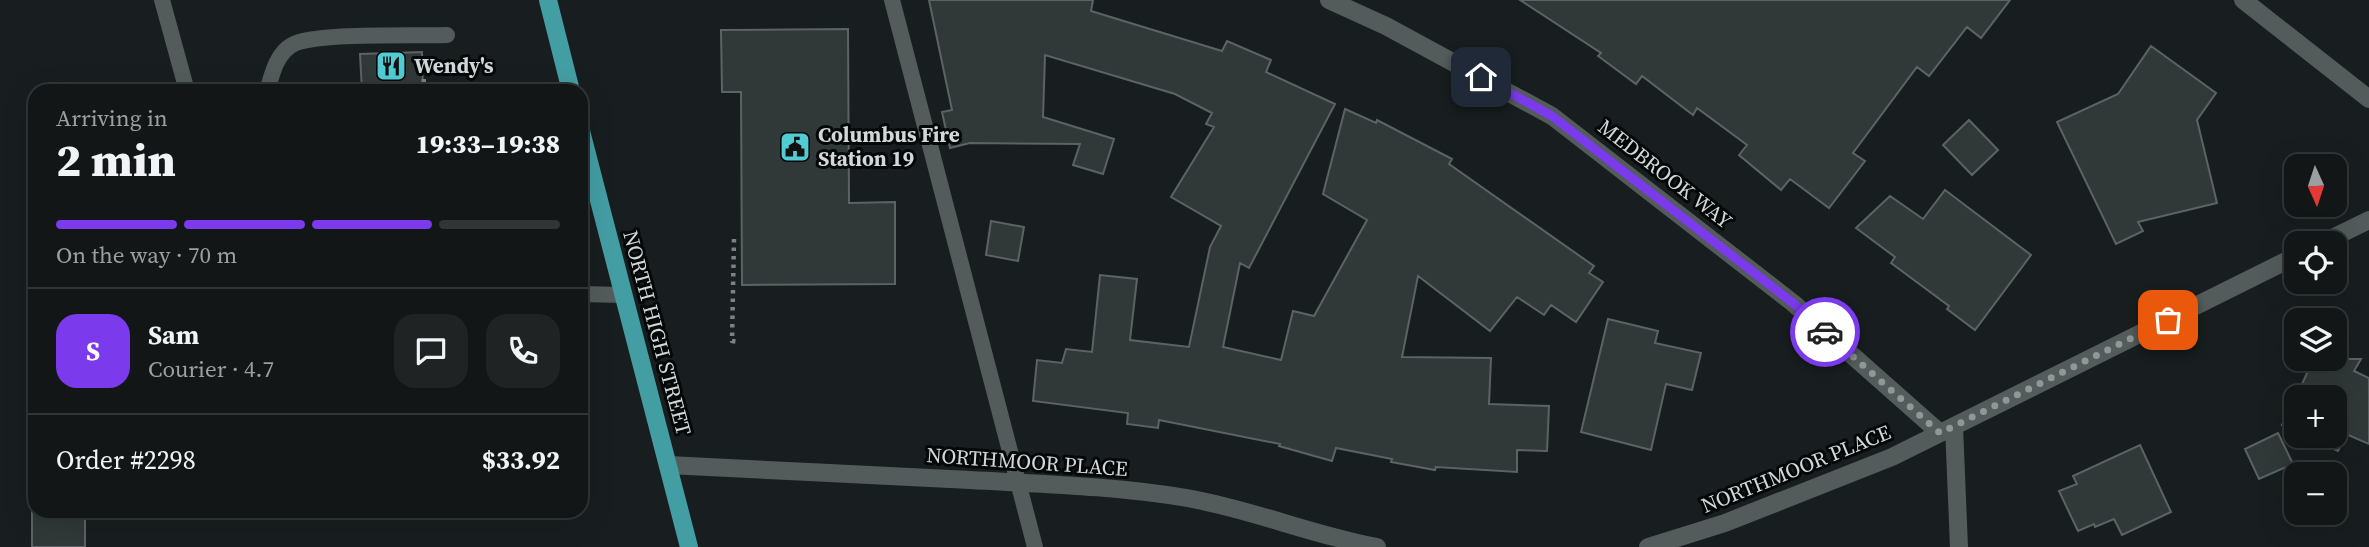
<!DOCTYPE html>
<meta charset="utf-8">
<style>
:root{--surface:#121617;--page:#1f2324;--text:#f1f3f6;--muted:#9c9fa1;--line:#313536;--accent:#7c3aed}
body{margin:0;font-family:"Source Serif 4",serif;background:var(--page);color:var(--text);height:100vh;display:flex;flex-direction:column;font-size:26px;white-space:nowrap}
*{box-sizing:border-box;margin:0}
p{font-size:23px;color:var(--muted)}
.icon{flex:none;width:38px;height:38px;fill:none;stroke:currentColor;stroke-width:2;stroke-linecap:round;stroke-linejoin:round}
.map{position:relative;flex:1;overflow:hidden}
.panel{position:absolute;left:28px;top:84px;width:560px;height:434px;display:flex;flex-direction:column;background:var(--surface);border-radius:21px;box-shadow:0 7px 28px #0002,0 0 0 2px var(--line)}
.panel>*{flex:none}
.needle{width:46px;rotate:177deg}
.buttons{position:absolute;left:2284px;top:154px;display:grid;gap:14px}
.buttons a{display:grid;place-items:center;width:63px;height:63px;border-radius:14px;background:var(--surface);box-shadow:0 7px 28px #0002,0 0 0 2px var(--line);font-size:35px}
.pin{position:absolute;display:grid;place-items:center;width:60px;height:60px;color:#fff;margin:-30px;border-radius:14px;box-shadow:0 4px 10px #0006}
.courier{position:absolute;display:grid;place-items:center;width:70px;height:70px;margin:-35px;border:5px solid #7c3aed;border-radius:50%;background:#fff;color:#222;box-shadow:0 2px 9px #0007}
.headline em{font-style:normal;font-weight:800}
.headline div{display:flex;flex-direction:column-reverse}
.headline{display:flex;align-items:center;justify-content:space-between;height:119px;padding:0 28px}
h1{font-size:46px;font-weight:800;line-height:52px}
.bar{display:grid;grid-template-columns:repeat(4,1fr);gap:10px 7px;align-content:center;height:84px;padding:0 28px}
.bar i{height:9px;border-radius:5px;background:var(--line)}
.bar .current{background:var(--accent)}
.bar p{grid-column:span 4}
.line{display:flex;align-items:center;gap:18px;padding:0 28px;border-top:2px solid var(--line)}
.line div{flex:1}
.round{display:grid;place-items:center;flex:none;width:74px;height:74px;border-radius:21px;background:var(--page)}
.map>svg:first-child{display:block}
</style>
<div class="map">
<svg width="2369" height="547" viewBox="0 0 2369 547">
<rect width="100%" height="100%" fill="#181e1f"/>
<path fill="#313838" stroke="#5b6364" stroke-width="2" d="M929,0H1093L1091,11L1222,51L1227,41L1271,60L1266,72L1335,104L1249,268L1240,263L1223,347L1281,360L1293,311L1314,316L1367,220L1323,194L1345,109L1376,123L1377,120L1452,159L1449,164L1594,266L1589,273L1603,282L1576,322L1551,305L1544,315L1517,297L1490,331L1418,276L1402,357L1491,358L1489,404L1549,406L1547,451L1517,450V472L1436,467L1435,470L1391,462L1392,459L1336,448L1332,461L1279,446L1280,444L1159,420L1158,428L1127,424L1128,413L1033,401L1037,360L1062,363L1066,349L1092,352L1100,275L1137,279L1130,340L1189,347L1210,247L1221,226L1171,197L1214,127L1206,124L1212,113L1175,94L1045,55L1043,117L1114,139L1103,174L1073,165L1080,144L970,143L950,148L942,112L952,110Z
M1520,0H2010L1981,38L1967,27L1929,76L1917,67L1853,153L1865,161L1829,208L1790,179L1781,190L1739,155L1747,145L1697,108L1693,115L1642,76L1636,84L1598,56L1601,53Z
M848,29L849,203L895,202V284L742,285L741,92H722L721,30Z
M2151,46L2216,93L2197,120L2217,203L2138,222L2143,231L2116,244L2057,122L2118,94Z
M422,52L423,91H362L360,54Z
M1969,120L1998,150L1972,175L1943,145Z
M1945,190L2031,255L1975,330L1947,309L1949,306L1891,263L1895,257L1856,228L1890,196L1923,219Z
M991,221L1024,227L1018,261L986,255Z
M1608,319L1658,331L1655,343L1701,353L1692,390L1666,384L1651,450L1581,432Z
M2314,359H2361L2354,371L2369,378V444L2346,434L2338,451L2305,436H2334V397H2296V431L2282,425Z
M2278,433L2293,464L2259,479L2245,449Z
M2140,445L2171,512L2122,535L2114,519L2095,527L2094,524L2078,531L2059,491L2077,484L2073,476Z
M32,511H85V547H32Z"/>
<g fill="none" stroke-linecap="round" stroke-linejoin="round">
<path stroke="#7c8182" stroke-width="4.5" stroke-dasharray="3.5 5" stroke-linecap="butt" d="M423,62L424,86L428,91
M734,239L732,341L738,342"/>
<path stroke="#535b5b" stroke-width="16" d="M162,0L187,91
M892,0L1035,547
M267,91C272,75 276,54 292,45C314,32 417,36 447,35
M581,294L623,295"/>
<path stroke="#535b5b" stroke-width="18" d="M1329,0L1386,26L1552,116L1793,303L1940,433
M2243,0L2369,99
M2322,243L2369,220
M1954,426L1959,547
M668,465C769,470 869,475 970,480C1042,484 1116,486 1187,498C1251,509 1312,535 1377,547
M1648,547L1725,523L1892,457L2296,256"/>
<path stroke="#439ea4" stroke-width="18" d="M548,0L571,91
M581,131L689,547"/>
</g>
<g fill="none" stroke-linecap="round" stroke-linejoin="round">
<path stroke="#919697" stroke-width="7" stroke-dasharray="0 12.6" d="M1825,332L1940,433L2168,320"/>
<path stroke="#7c3aed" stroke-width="9" d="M1481,77L1552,116L1793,303L1825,332"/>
</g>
<defs>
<g id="restaurant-square" transform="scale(1.575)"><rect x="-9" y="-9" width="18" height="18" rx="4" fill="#51ccd4" stroke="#050808"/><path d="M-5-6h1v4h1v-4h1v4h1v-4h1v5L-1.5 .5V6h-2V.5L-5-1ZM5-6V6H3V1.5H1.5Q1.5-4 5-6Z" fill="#111"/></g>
<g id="civic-square" transform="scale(1.575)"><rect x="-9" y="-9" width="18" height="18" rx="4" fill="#51ccd4" stroke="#050808"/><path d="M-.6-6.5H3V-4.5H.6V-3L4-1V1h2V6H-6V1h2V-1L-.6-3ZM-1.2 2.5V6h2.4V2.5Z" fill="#111"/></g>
</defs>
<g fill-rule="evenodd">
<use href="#restaurant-square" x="391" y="66"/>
<use href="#civic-square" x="795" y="147"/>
</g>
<g text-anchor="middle" stroke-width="6" stroke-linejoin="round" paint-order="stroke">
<g font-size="21" font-weight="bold" fill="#d2d7d7" stroke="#050808" text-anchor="start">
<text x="414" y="73">Wendy's</text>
<text x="818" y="142">Columbus Fire<tspan x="818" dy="24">Station 19</tspan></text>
</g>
<g font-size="21" fill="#d2d7d7" stroke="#050808">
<text transform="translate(1665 174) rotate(38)" y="7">MEDBROOK WAY</text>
<text transform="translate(657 333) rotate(75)" y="7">NORTH HIGH STREET</text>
<text transform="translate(1027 462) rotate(4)" y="7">NORTHMOOR PLACE</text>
<text transform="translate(1796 469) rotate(-22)" y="7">NORTHMOOR PLACE</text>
</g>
</g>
</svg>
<div class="buttons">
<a><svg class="needle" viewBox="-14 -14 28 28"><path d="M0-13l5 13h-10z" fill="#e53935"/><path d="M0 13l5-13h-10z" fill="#9c9fa1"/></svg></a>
<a><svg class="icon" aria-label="locate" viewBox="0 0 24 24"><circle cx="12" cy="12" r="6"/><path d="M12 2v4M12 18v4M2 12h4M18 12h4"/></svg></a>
<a><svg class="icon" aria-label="layers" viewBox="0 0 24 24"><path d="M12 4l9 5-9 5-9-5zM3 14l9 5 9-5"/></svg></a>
<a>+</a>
<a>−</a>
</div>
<div class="pin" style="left:2168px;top:320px;background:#ea580c"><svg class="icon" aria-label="bag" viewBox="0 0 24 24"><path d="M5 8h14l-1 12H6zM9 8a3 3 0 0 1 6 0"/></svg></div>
<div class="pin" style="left:1481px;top:77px;background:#1f2937"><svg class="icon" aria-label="home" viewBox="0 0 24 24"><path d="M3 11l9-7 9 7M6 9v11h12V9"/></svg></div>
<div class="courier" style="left:1825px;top:332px"><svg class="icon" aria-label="car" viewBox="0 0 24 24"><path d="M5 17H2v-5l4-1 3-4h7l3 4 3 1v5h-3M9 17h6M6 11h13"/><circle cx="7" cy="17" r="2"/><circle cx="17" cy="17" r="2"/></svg></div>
<section class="panel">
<div class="headline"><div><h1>2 min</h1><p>Arriving in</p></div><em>19:33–19:38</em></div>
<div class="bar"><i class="current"></i><i class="current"></i><i class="current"></i><i></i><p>On the way · 70 m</p></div>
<div class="line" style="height:126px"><b class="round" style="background:var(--accent);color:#fff">S</b><div><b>Sam</b><p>Courier · 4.7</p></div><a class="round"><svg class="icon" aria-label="chat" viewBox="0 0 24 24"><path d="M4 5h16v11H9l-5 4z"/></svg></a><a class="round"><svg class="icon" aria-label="phone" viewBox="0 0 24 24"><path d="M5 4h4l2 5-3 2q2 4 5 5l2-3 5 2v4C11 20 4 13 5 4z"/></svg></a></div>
<div class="line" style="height:91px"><div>Order #2298</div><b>$33.92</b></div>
</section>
</div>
